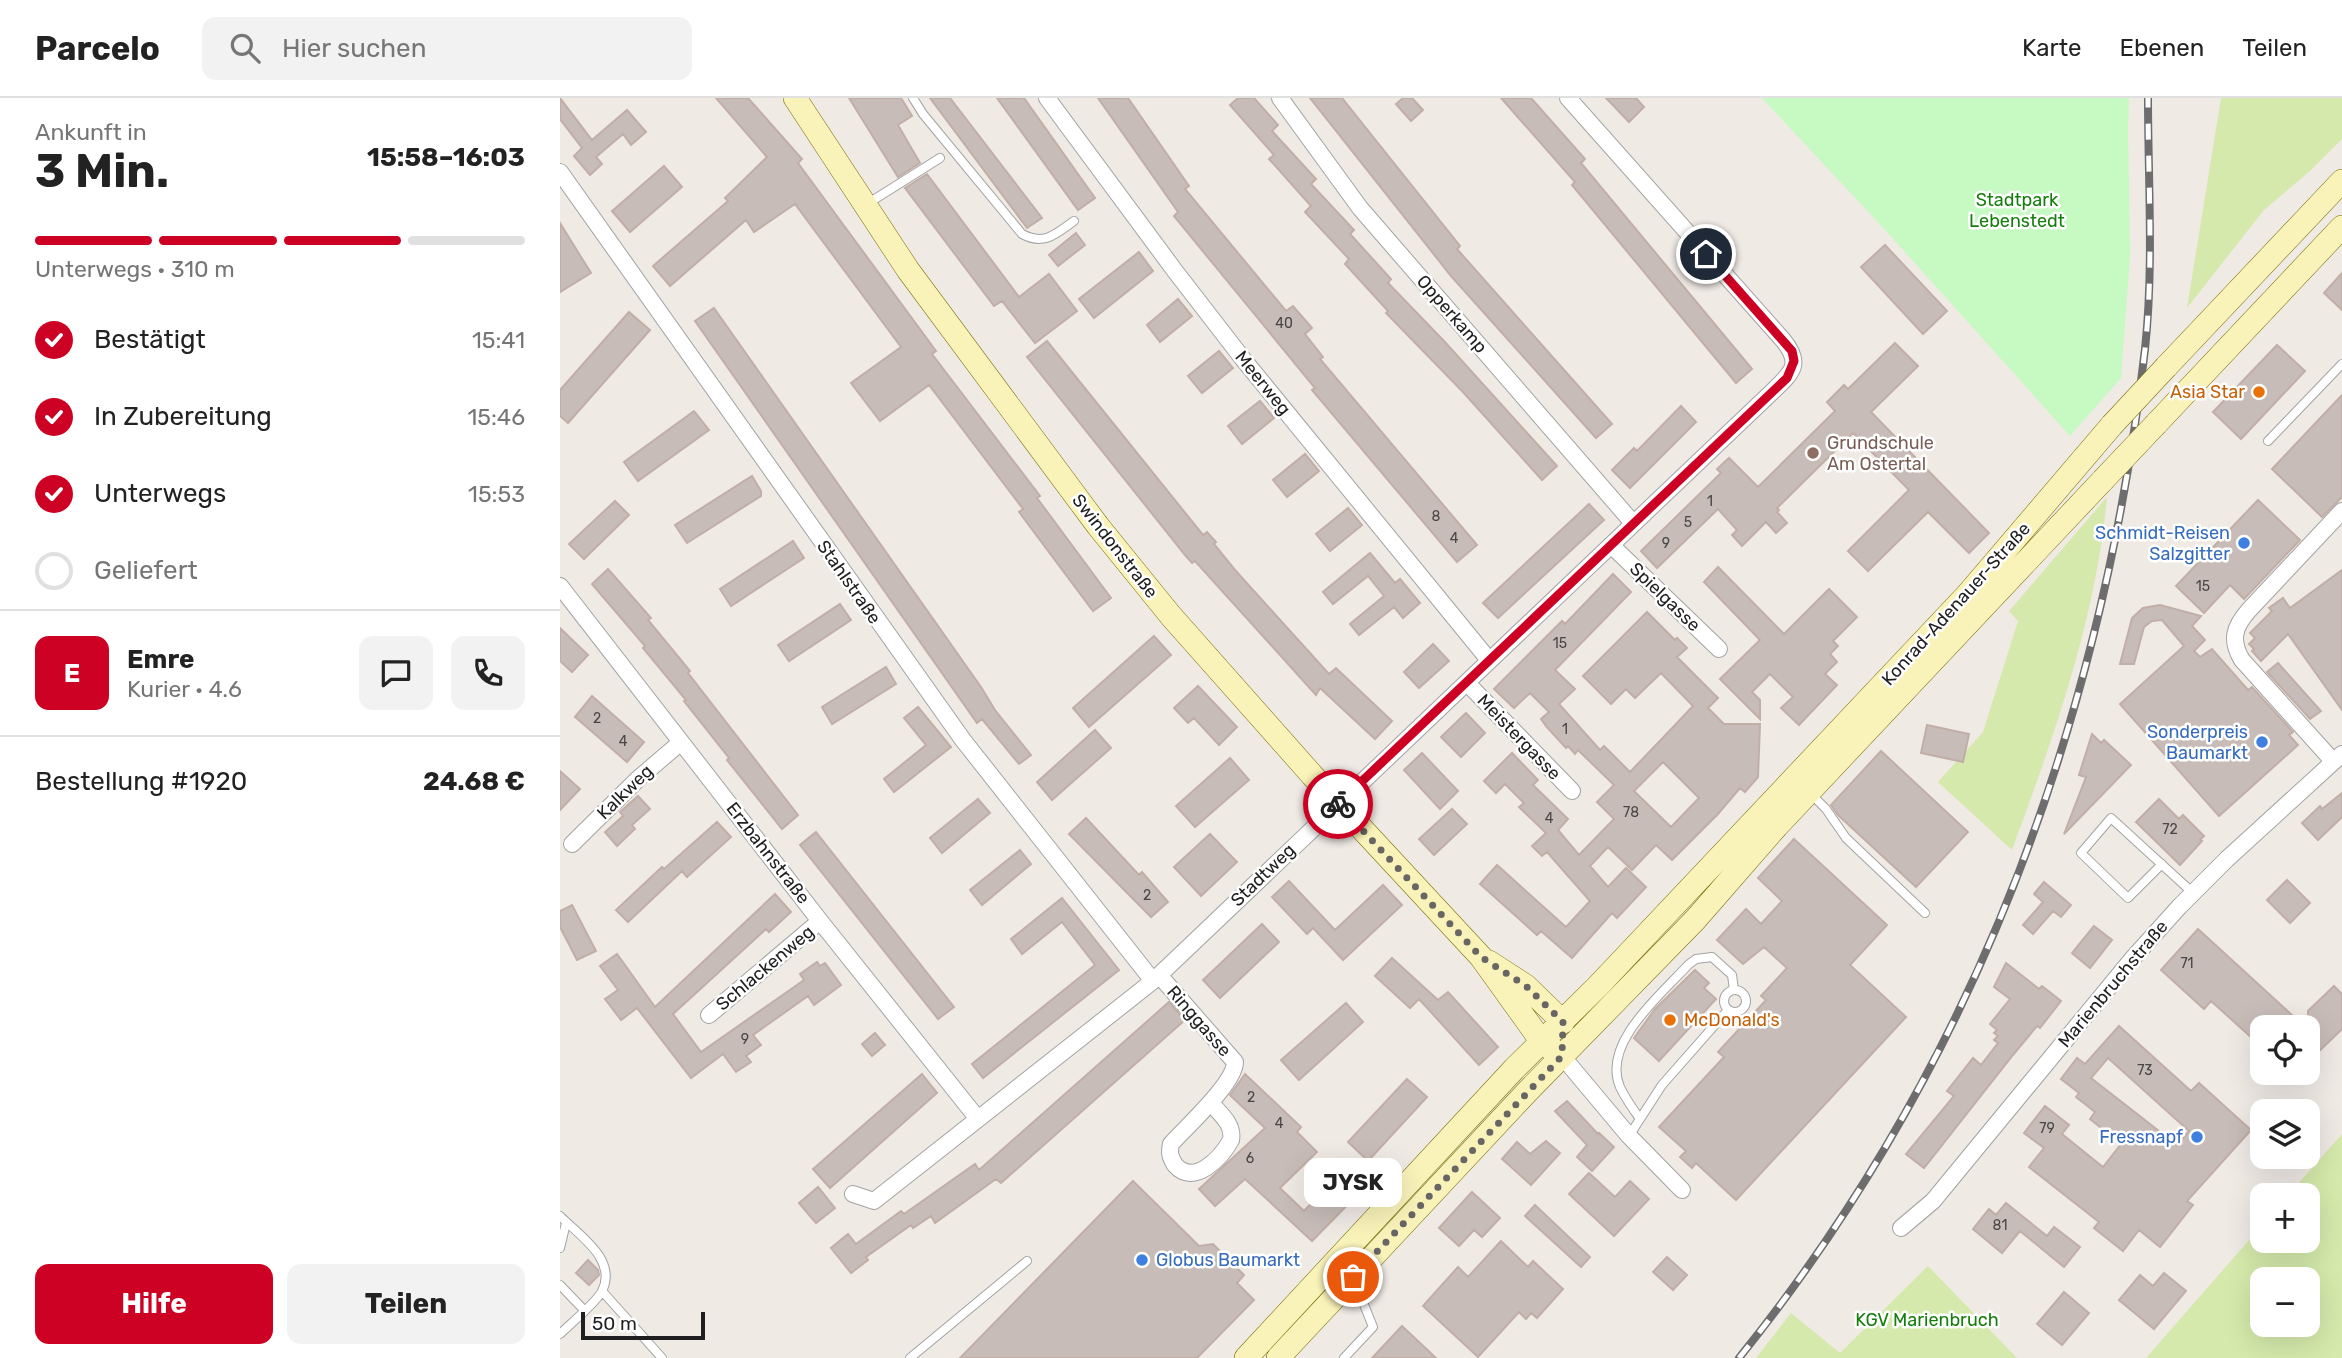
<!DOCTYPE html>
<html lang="de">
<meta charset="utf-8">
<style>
:root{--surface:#fff;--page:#f2f2f2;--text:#222;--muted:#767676;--line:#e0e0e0;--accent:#cd0123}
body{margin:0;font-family:Rubik,sans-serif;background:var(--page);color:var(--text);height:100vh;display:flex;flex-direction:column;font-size:26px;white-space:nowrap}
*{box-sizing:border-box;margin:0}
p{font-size:23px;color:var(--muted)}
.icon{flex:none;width:38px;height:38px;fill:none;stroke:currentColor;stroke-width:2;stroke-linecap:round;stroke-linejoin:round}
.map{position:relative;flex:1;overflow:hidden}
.sheet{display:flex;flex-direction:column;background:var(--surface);width:560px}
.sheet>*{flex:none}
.controls{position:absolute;left:1690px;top:917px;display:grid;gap:14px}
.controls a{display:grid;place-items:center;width:70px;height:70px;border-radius:14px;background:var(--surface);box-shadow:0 7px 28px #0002;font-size:35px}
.scale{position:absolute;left:21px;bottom:18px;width:124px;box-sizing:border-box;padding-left:7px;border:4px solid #1f1f1f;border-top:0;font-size:19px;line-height:24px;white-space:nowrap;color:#1f1f1f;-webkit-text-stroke:5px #fff;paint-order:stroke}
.pin{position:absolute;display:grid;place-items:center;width:60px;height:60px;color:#fff;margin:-30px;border:4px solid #fff;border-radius:50%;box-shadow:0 2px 7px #0007}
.courier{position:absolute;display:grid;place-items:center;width:70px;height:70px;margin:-35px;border:5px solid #cd0123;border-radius:50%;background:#fff;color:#222;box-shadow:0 2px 9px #0007}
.bubble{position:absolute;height:49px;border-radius:14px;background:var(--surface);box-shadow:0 7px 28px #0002;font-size:23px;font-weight:700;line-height:49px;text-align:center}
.head em{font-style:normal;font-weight:700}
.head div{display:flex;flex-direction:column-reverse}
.head{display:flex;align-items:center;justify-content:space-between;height:119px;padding:0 35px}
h1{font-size:46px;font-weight:700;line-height:52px}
.bar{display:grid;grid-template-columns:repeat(4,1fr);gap:10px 7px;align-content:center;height:84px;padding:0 35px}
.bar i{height:9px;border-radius:5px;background:var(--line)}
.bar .current{background:var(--accent)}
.bar p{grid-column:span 4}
.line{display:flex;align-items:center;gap:18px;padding:0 35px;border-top:2px solid var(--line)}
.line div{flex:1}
.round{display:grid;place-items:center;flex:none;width:74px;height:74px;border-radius:14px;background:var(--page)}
ol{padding:0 35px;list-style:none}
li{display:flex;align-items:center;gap:21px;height:77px}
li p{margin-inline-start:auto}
li .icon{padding:7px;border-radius:50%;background:var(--accent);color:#fff;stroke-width:4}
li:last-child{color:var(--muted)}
li i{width:38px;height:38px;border:4px solid var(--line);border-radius:50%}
.cta{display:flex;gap:14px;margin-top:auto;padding:14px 35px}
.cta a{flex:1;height:80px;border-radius:14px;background:var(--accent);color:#fff;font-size:28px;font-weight:700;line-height:80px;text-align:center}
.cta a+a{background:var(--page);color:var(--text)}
header{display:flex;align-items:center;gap:42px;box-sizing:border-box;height:98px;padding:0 35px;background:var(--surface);border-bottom:2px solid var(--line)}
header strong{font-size:33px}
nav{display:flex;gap:38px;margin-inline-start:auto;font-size:24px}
.search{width:490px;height:63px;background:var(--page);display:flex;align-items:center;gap:18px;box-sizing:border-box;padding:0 24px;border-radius:14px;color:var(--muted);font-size:26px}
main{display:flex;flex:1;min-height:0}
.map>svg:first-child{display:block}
</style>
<header>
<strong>Parcelo</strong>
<div class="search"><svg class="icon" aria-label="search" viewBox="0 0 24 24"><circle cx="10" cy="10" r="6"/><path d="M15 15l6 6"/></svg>Hier suchen</div>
<nav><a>Karte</a><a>Ebenen</a><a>Teilen</a></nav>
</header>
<main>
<section class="sheet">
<div class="head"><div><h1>3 Min.</h1><p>Ankunft in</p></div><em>15:58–16:03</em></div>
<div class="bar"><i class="current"></i><i class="current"></i><i class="current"></i><i></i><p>Unterwegs · 310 m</p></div>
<ol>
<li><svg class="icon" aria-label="check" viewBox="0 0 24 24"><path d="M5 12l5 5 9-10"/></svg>Bestätigt<p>15:41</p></li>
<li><svg class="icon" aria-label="check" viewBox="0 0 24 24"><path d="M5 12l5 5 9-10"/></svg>In Zubereitung<p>15:46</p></li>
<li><svg class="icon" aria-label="check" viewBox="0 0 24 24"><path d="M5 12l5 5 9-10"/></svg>Unterwegs<p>15:53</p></li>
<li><i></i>Geliefert</li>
</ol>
<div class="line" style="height:126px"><b class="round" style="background:var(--accent);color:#fff">E</b><div><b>Emre</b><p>Kurier · 4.6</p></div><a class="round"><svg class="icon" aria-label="chat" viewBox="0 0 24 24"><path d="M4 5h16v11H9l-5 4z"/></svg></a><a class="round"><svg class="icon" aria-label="phone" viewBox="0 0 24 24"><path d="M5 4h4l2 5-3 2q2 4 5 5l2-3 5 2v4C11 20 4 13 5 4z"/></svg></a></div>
<div class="line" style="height:91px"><div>Bestellung #1920</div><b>24.68 €</b></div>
<div class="cta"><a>Hilfe</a><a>Teilen</a></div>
</section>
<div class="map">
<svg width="1782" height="1260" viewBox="0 0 1782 1260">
<rect width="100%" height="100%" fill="#f0eae5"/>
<path fill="#d4e9ab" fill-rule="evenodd" d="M1661,0H1782V41L1750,73L1704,112L1627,210Z
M1547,399C1536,521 1494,638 1452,752L1378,684L1423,634L1458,523L1449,513Z
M1782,1036V1260H1586L1703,1126V1143H1748V1097H1728ZM1703,1181H1748V1227H1703Z
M1368,1168L1457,1260H1196L1231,1215L1280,1255Z"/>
<path fill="#c7f9c2" d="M1202,0H1569L1568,32L1570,158L1561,280L1510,338L1327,134Z"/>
<path fill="#c7bcb8" stroke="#c1aea7" stroke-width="2" fill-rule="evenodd" d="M0,0L32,42L67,12L86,34L71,47L63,36L36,59L42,66L30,77L14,58L22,50L0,21Z
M156,0H188L242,61L238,65L376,253L372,256L480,398L477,400L551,500L533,513L459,414L463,411L369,287L320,323L291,285L341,249L235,106L194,134L186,122L110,188L93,168L168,103L165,100L207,59Z
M289,0H341L352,18L338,27L360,65L338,79Z
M370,0H390L482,120L467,130Z
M437,0H464L535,100L518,112Z
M538,0H568L629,88L625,91L726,213L733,208L752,230L745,236L763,259L760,261L917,447L897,464L752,292L755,290L614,118L618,114Z
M678,0H694L718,27L712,33L756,81L751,86L794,132L790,136L831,181L828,185L884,243L997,368L982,382L903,294L826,215L828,213L785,166L789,161L745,114L751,108L709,61L714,57L670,7Z
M750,0H782L900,148L897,151L1052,326L1036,340L891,178Z
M843,0H852L863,12L851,23L836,6Z
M941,0H971L1025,61L1021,65L1192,271L1176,285L1012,87L1015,84Z
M1046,0H1076L1084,9L1069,24Z
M104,68L122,89L70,134L52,113Z
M367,76L459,199L489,176L517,213L475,245L442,203L434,208L345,90Z
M0,125L31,175L0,194Z
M516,135L525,147L498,168L489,157Z
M1325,147L1387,213L1363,236L1301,169Z
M579,154L593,173L534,220L519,201Z
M1782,175V212L1764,195Z
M618,201L632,218L600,244L587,227Z
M154,210L421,589L435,612L471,657L459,666L422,621L417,625L135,223Z
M69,214L90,232L8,325L0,318V292Z
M487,243L643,437L647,434L656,444L654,446L675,472L769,576L776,570L832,623L815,641L760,590L756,597L635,463L632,465L625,457L467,259Z
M1335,245L1358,268L1311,314L1429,435L1409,455L1368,414L1308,473L1288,453L1349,392L1293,335L1217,410L1219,412L1217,414L1227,425L1216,435L1206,424L1182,448L1172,437L1177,432L1158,411L1097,470L1081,453L1161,375L1157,371L1169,360L1198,389L1275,313L1267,304L1284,287L1288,291Z
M1717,247L1745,273L1681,341L1653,314Z
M659,253L673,270L642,295L628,278Z
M1782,297V399L1762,419L1712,371Z
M700,303L714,320L682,346L668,328Z
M1121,308L1136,324L1070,390L1052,372L1074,350L1077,353Z
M134,313L149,332L78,383L64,364Z
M745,356L759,373L727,399L713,382Z
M192,378L201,393V398L127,445L115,427Z
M1698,402L1740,442L1684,501L1670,487L1644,515L1616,488Z
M55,403L69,417L24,461L9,446Z
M1029,406L1044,422L938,520L923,505Z
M788,410L802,427L770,453L756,436Z
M233,443L244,460L171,508L160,491Z
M810,455L835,485L840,481L860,505L843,520L834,509L799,537L790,526L824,498L808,478L773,506L763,494Z
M1158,469L1224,536L1269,491L1297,519L1273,543L1278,548L1270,556L1277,564L1265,576L1277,587L1239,627L1221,610L1233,599L1210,576L1192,594L1200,602V621L1160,581L1200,542L1144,484Z
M48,471L91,520L88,522L130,573L128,575L238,717L222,731L167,662L169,660L124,603L126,602L83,550L85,548L32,486Z
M1782,472V612L1728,536L1701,563L1692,553L1694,551L1689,546L1695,540L1690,535L1712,513L1709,510L1723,500L1730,510Z
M1053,476L1071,494L995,572L1015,591L999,606L1040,652L1044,648L1070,674L1116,626L1133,608L1101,575L1075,600L1066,591L1051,606L1023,578L1087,514L1115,542L1117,540L1127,550L1117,559L1158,600L1148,610L1164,626H1200L1198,679L1185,694L1180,690L1158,716L1112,762L1096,747L1072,772L1048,749L1030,768L1048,789L1066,770L1086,789L1057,820L1052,815L1012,860L981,833L977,837L920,786L937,767L1006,829L1030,803L987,754L982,758L972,748L986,735L959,709L964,705L945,686L936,695L924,683L952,655L978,682L973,687L1008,721L998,732L1019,757L1054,721L1037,704L1054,687L1018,652L1015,656L1008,648L1006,650L986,628L981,621L989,614L970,595L954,610L934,591L1002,523L1005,526ZM1103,664L1139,700L1111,729L1074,693Z
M280,506L291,522L229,563L218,547Z
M1600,507L1641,518L1632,528L1645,542L1634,553L1640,559L1652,551L1688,592L1692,589L1733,634L1729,637L1738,647L1659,718L1560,606L1624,548L1602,522L1592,523L1584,529L1574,566H1560L1572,520L1583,510Z
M0,530L28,557L12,574L0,563Z
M594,538L611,557L529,629L513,610Z
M873,546L889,563L859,590L844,574Z
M1718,565L1761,613L1750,621L1707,574Z
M326,569L336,586L272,626L262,609Z
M638,588L677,629L659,647L634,620L628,625L614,610Z
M32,598L84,644L67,664L15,619Z
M358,609L391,649L334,694L324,681L366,647L344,620Z
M906,615L925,635L901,659L881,639Z
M1367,627L1409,636L1403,664L1361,655Z
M535,632L551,650L492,702L477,684Z
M1532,636L1541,645L1544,642L1571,667L1504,736L1526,679L1519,677Z
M1321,653L1408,734L1356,789L1278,717L1271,707Z
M862,655L898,693L880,711L844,672Z
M670,660L689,682L635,729L616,708Z
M0,673L20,691L0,712Z
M1782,695V719L1758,742L1742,725L1760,708L1762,711Z
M78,698L90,711L72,727L75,731L57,748L45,734L63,718L60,714Z
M418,701L430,715L382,755L370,740Z
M1599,701L1619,721L1623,717L1644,738L1640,742L1642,743L1620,767L1576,724Z
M892,711L907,726L874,757L859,741Z
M526,720L579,777L582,774L608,804L591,819L509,736Z
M157,724L171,739L127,779L122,773L68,824L56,812L102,769L104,771Z
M256,734L394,909L378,921L240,747Z
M650,736L677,764L641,798L614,769Z
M1234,741L1327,827L1290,867L1346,919L1176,1102L1136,1065L1132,1070L1120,1059L1126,1053L1099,1029L1164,959L1158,954L1206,902L1201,898L1227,870L1204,849L1183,866L1157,842L1186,811L1201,826L1222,803L1198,780Z
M460,752L471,766L422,807L410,792Z
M1727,782L1750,805L1730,825L1707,802Z
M729,783L775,832L823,787L842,807L783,862L753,830L747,836L712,799Z
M1484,784L1511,807L1501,819L1493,813L1473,836L1463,827L1483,804L1474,796Z
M215,796L231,814L209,834L206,831L113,916L141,954L244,882L240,876L257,864L260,868L265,865L281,887L254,907L248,898L193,937L201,947L186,958L191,964L176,974L163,956L131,980L77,910L61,922L45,901L58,892L40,868L57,856L95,909Z
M502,800L559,872L423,980L412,966L535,867L502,824L462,856L451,841Z
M12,807L36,853L17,862L0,829V813Z
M702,826L719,844L660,900L643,882Z
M1534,828L1552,842L1530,870L1512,855Z
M1638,831L1745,929H1703V950L1651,903L1644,911L1601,872Z
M832,860L878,902L888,894L938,949L919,967L859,901L850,910L815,878Z
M1446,865L1479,891L1482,888L1501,903L1480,930L1477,928L1453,957L1364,1070L1346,1056L1394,998L1387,993L1413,960L1421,967L1438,945L1434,942L1438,938L1434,935L1437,932L1430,926L1450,901L1434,889Z
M1135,872L1149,885L1144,890L1156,901L1099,963L1074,940L1095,911Z
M1774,888L1782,896V931L1748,964V913Z
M609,904L625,922L441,1085L436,1081L375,1125L371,1118L353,1130L351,1127L306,1159L308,1162L291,1175L271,1150L288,1136L296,1146L341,1113L344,1116L415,1066L419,1072Z
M786,905L803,924L739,982L721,962Z
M1559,928L1631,993L1639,985L1691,1032L1627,1103L1633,1107L1600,1149L1579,1132L1563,1153L1534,1130L1539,1124L1469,1069L1484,1050L1464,1035L1485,1008L1509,1027L1502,1036L1543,1069L1561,1046L1530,1021L1535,1014L1516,999L1519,995L1501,981L1517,960L1525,966ZM1548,960L1629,1033L1617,1047L1531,980Z
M315,935L325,947L312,958L302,946Z
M362,976L377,995L270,1090L253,1071Z
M685,976L741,1029L737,1034L757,1054L720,1090L744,1113L785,1071L804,1090L752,1143L685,1081L655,1108L639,1091L705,1030L670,997Z
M847,981L867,999L808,1063L788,1044Z
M1007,1003L1038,1036L1039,1035L1054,1049L1032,1073L1017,1059L1027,1047L995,1013Z
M986,1043L1000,1055L971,1087L942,1061L957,1044L970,1056Z
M1029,1075L1055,1099L1070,1083L1089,1101L1054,1138L1009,1096Z
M573,1083L639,1148L653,1146L684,1177L677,1185L694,1202L637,1260H400Z
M258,1089L275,1110L256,1125L239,1105Z
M912,1094L940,1120L922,1139L914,1132L899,1148L879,1130Z
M1446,1105L1487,1138L1494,1129L1520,1149L1504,1169L1460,1133L1442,1155L1413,1131L1429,1111L1436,1117Z
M975,1107L1030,1159L1021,1169L965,1118Z
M941,1143L968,1169L973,1163L1003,1191L977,1220L971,1215L966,1221L959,1214L918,1259L863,1208L898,1169L908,1179Z
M1107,1159L1127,1177L1113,1192L1093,1174Z
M28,1162L38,1172L39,1177L29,1187L16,1175Z
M1604,1175L1626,1193L1594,1231L1559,1202L1580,1177L1593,1188Z
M1504,1194L1529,1215L1502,1247L1477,1226Z
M842,1228L876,1260H812Z"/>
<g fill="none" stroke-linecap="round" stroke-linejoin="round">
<g stroke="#a3a3a3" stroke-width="10">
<path id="lane" d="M353,0L363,16L462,136C484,148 496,136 514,123
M307,106L380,60
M1708,343L1782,266
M1251,696L1266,711L1286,740L1365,815
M1602,766L1568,800L1521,755L1551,720L1633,795
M1164 903a11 11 0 1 1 22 0a11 11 0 1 1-22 0Z
M1080,1021C1073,1011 1065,1000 1060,989C1041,945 1102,896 1128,867L1136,861L1152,859L1172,877L1174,892
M1069,1038L1102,987L1168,912
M0,1118C19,1137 58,1162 42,1193C37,1204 10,1226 0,1236
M0,1150L6,1125
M0,1187L24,1212
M42,1193L102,1260
M350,1260L467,1163
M784,1260L813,1229L795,1184"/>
</g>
<g stroke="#a3a3a3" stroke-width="18">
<path id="street" d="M487,0L615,173L683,261L929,562
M720,0L800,110L1073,425
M0,74L403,642L593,883
M1051,447L1159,551
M0,488L260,823L418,1021
M907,585L1012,693
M1773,663L1682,562C1670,542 1674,529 1689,512L1782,413
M12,746L79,680L121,644
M599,877L675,964C675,985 626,1029 611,1046C609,1055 610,1059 615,1067C634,1089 661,1060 671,1042C674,1026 660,1016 651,1005
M149,917L260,823
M1002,958L1069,1038L1122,1092
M293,1096L314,1103L593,883L1214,292C1233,274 1242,265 1223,242L1008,0
M1341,1130L1373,1103L1573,860L1619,809L1667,761L1782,656"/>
</g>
<g stroke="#767005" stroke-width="24">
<path id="secondary" d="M235,0L348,172L538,428L611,518L752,677L921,859L982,944L1002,958
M1606,269L1782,83
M1596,326L1782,129
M929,864L966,888L1003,924
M686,1260L954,971L1038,888L1407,497L1552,327
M718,1260L966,995L1135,822L1217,728L1543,382"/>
</g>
<use href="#lane" stroke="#fff" stroke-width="8"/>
<use href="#street" stroke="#fff" stroke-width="16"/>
<use href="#secondary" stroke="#f9f2b9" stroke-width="23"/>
<g stroke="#6d6d6d" stroke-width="8">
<path id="rail" d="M1179,1260C1415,967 1542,623 1585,251C1594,168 1588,84 1588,0"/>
</g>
<use href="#rail" stroke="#fff" stroke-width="5" stroke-dasharray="16" stroke-linecap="butt"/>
<g stroke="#767005" stroke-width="24" stroke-linecap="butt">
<path id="secondary-bridge" d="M1552,327L1606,269
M1543,382L1596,326"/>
</g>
<use href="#secondary-bridge" stroke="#f9f2b9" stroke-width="23"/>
</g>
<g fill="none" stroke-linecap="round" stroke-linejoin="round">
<path stroke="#686664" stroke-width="7" stroke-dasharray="0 12.6" d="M778,706L921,859L966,888L1003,924L1002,958L793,1179"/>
<path stroke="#cd0123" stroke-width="9" d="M778,706L1227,280L1234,263L1232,253L1146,156"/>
</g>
<g fill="#e8710a" stroke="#fff" stroke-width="2.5">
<circle cx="1699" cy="294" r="7"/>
<circle cx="1110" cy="922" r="7"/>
</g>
<circle fill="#8d6e63" stroke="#fff" stroke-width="2.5" cx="1253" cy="355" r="7"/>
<g fill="#3f7fe0" stroke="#fff" stroke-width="2.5">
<circle cx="1684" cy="445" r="7"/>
<circle cx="1702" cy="644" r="7"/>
<circle cx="1637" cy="1039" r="7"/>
<circle cx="582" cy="1162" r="7"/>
</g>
<g text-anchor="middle" stroke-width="5" stroke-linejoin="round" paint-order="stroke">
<g font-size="14" fill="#494645">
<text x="724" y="230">40</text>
<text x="1150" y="408">1</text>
<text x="876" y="423">8</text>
<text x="1128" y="429">5</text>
<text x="894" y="445">4</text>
<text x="1106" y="450">9</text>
<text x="1643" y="493">15</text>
<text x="1000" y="550">15</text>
<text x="37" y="625">2</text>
<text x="1005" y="636">1</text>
<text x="63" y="648">4</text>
<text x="1071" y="719">78</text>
<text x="989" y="725">4</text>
<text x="1610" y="736">72</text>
<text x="587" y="802">2</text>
<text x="1627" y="870">71</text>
<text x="185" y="946">9</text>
<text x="1585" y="977">73</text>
<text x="691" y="1004">2</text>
<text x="719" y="1030">4</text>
<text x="1487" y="1035">79</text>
<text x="690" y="1065">6</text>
<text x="1440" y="1132">81</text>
</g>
<g font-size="18" fill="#167e0c" stroke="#fff">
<text x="1457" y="108">Stadtpark<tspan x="1457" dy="21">Lebenstedt</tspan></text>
<text x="1367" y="1228">KGV Marienbruch</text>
</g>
<g font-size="18" fill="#1f1f1f" stroke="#fff">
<text transform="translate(892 216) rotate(49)" y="6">Opperkamp</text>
<text transform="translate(703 285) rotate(51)" y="6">Meerweg</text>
<text transform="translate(555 448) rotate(52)" y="6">Swindonstraße</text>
<text transform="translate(289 484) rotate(55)" y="6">Stahlstraße</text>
<text transform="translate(1105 499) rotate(44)" y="6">Spielgasse</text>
<text transform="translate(1396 506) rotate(-48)" y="6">Konrad-Adenauer-Straße</text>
<text transform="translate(959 639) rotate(46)" y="6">Meistergasse</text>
<text transform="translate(65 694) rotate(-44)" y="6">Kalkweg</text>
<text transform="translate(208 755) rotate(52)" y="6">Erzbahnstraße</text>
<text transform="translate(703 777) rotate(-44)" y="6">Stadtweg</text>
<text transform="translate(205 870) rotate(-40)" y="6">Schlackenweg</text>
<text transform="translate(1553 886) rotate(-50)" y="6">Marienbruchstraße</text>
<text transform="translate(639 923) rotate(49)" y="6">Ringgasse</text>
</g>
<g font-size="18" fill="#c56008" stroke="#fff" text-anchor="end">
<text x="1685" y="300">Asia Star</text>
<text x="1124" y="928" text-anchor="start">McDonald's</text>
</g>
<g font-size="18" fill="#785e54" stroke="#fff" text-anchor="start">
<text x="1267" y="351">Grundschule<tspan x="1267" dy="21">Am Ostertal</tspan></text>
</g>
<g font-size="18" fill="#366cbe" stroke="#fff" text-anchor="end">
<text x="1670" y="441">Schmidt-Reisen<tspan x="1670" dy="21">Salzgitter</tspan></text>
<text x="1688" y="640">Sonderpreis<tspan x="1688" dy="21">Baumarkt</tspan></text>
<text x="1623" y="1045">Fressnapf</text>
<text x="596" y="1168" text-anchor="start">Globus Baumarkt</text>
</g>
</g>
</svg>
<div class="controls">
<a><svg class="icon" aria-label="locate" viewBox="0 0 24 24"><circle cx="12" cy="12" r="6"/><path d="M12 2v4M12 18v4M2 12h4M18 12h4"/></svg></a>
<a><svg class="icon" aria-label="layers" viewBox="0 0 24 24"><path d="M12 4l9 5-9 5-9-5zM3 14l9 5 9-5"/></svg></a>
<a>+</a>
<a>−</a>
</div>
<div class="scale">50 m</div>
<div class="pin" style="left:793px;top:1179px;background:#ea580c"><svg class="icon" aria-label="bag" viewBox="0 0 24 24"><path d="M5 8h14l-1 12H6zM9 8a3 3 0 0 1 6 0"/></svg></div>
<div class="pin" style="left:1146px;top:156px;background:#1f2937"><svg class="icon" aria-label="home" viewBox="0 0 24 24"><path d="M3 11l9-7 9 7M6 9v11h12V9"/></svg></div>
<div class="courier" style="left:778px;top:706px"><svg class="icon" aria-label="bike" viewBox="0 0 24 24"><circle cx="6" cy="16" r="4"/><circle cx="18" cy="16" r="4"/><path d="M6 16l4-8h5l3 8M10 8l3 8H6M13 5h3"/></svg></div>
<div class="bubble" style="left:744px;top:1060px;width:98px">JYSK</div>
</div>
</main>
